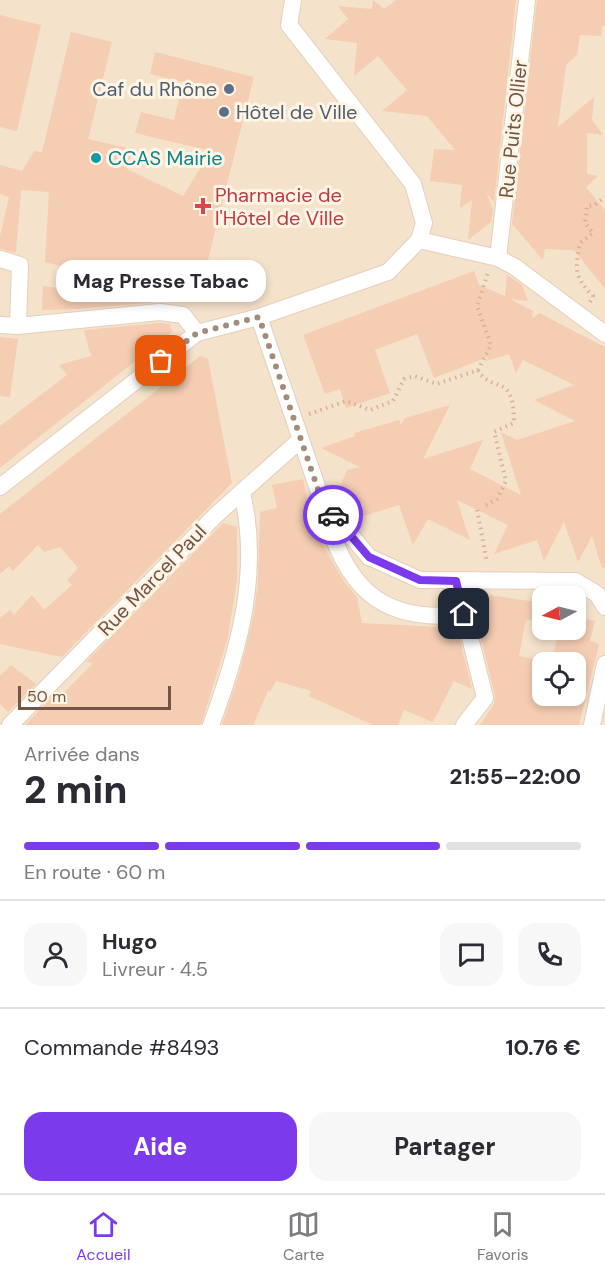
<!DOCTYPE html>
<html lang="fr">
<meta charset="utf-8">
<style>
:root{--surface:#fff;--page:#f7f7f7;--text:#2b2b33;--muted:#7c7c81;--line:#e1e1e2;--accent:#7c3aed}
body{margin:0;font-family:"DM Sans",sans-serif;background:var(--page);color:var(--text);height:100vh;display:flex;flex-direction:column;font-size:22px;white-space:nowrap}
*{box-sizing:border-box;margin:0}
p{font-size:20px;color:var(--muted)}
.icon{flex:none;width:33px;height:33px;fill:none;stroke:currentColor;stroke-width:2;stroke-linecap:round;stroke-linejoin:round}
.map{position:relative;height:725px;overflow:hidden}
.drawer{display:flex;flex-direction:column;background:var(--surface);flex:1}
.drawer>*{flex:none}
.needle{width:39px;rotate:263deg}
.tools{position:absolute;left:532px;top:586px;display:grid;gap:12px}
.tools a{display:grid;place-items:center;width:54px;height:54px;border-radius:12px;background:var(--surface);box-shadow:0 3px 9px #0003;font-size:30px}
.scale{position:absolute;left:18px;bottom:15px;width:153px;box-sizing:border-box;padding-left:6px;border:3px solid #745545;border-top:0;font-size:16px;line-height:21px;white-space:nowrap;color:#745545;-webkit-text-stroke:4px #fff5e5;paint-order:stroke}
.pin{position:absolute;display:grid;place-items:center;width:51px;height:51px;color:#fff;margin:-26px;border-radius:12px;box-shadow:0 3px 9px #0006}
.courier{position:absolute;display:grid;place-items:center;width:60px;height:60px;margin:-30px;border:4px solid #7c3aed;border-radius:50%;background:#fff;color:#222;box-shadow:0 2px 8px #0007}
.bubble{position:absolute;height:42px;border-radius:18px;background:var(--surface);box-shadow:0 3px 9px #0003;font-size:20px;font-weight:800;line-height:42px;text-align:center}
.summary em{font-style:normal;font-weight:800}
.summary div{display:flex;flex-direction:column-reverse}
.summary{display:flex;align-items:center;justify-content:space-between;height:102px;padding:0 24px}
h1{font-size:39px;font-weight:800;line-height:45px}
.bar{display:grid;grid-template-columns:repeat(4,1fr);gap:9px 6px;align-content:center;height:72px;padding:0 24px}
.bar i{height:8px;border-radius:4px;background:var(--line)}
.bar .selected{background:var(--accent)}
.bar p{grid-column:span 4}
.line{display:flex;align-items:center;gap:15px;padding:0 24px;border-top:2px solid var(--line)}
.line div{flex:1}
.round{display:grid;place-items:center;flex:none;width:63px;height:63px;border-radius:18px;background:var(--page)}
.cta{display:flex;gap:12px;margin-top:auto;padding:12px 24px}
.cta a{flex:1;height:69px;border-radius:18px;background:var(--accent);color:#fff;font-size:24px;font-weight:800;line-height:69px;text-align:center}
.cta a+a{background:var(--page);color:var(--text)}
.dock{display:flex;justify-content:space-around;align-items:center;height:84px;border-top:2px solid var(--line);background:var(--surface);font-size:16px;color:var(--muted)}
.dock a{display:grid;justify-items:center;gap:3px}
.dock .selected{color:var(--accent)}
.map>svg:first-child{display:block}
</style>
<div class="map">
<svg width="605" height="725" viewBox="0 0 605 725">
<rect width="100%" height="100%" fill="#fef1dd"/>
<path fill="#f5e2cb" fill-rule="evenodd" d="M0,0H605V725H0ZM543,597H576V630H543ZM543,663H576V696H543Z"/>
<path fill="#f4cdb3" d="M373,0L384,9L396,0H516L494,202L486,192L493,210L491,222L468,240L472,200L460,208L462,185L430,181L434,149L455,150L427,116L382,111L407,90L378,56L354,76L357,43L325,39L348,19L338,6L372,9Z
M537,0H605V26H602L601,36L580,35L577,55L566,65L558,127L594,97L592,120L603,135L587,133V174L598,176L586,187L605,210V289L574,250L545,249L543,260L512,224Z
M0,15L41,25L17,131L0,127Z
M71,32L112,42L88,139L132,149L127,169L183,196L211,151L135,133L141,112L174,120L183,82L150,74L155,52L254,77L202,283L191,299L79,309L42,310L43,286L89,292L93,274L45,262L49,192L21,190L16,253L0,249V236L9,197L0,194V165L22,171L34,151L42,152Z
M474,271L479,285L505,296L507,275L509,276L522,285L528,301L510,299L533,311L532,319L539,313L605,347V567L602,568L592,536L578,562L564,522L544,561L537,540L494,554L508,525L457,500L470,540L428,519L413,545L399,505L357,518L364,505L339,489L347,470L360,467L321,448L355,436L354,433L399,420L401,425L405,418L450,405L423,459L483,440L470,469L521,495L501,432L517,440L575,421L534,400L574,385L523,360L516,373L509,354L486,361L488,357L434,378L417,334L375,350L390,393L346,408L340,389L325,394L303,335Z
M160,323L170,324L172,332L0,468V426L67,375L59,365L91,356L84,330Z
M0,337L18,339L10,397L0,396Z
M200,356L208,359L232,483L62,657L0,644V618L10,610L14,615L32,595L44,610L72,585L67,580L78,568L60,547L44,552L38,545L13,571L9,566L0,574V514Z
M303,479L310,511L302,514L314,531L316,541L318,537L345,583L357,597L362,623L457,628L472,689L454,681L433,722L404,710L398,725H373L309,696L311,691L276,681L270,692L268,691L253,725H222L240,671L254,613L258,582L260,512L277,508L272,485Z
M223,523L237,527V580L228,637L201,725H25L53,696L57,700L93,663L86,662Z
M470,592L543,603V625L526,619L519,656L543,661V696H576V663H551L559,630H576V617L595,621L590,641L599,644L579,725H480L494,704L495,696Z
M11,665L36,684L8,712L0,704V676Z"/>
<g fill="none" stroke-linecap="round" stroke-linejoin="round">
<g stroke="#e4cebc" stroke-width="18">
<path id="street" d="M419,240L498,258L515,267L605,334
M498,258L527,0
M0,259L20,265L18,326
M259,317L322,501L369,557L420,580L575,581L597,594L605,607
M0,325L18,326L160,312L183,315L197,333
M0,487L197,333L259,317L388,272L419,240L424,223L413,184L289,25L293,0
M323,505C343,584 379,625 464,614
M456,581L485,698L464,725
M10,725L216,515L299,441
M211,725C239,650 261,572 242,493
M592,725L605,664"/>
</g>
<path stroke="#d9b097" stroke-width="4" stroke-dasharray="1.5 4.5" stroke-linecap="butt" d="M590,302L593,296C574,277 575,269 580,243L593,233L585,223L587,206L595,205L605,197
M478,370C492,395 514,370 514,423L494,432L506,481L497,499L483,507
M309,414L346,401L370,410L393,401L404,379L414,376L437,384L478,370L491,345L477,306L488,273
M477,510L487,562"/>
<use href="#street" stroke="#fff" stroke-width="16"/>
</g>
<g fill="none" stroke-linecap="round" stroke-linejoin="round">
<path stroke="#a48c7a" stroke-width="6" stroke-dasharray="0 10.8" d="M161,361L197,333L259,317L322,501L333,515"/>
<path stroke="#7c3aed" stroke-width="8" d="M333,515L369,557L420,580L456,581L464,614"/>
</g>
<g fill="#5c6f8a" stroke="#fff5e5" stroke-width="2">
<circle cx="229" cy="89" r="6"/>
<circle cx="224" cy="112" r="6"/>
</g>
<circle fill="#0f9aa8" stroke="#fff5e5" stroke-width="2" cx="96" cy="158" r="6"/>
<path fill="#e0444e" stroke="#fff5e5" stroke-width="2" d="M200 197h6v6h6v6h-6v6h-6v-6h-6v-6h6z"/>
<g text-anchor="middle" stroke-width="6" stroke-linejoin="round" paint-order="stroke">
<g font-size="20" fill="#4e5e75" stroke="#fff5e5" text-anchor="end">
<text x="217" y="96">Caf du Rhône</text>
<text x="236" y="119" text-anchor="start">Hôtel de Ville</text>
</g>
<g font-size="20" fill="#745545" stroke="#fff5e5">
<text transform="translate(513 129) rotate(-84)" y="7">Rue Puits Ollier</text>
<text transform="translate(152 580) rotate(-46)" y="7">Rue Marcel Paul</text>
</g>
<g font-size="20" fill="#0d838f" stroke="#fff5e5" text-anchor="start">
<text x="108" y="165">CCAS Mairie</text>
</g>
<g font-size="20" fill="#be3a42" stroke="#fff5e5" text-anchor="start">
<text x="215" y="202">Pharmacie de<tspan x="215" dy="23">l'Hôtel de Ville</tspan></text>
</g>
</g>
</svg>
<div class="tools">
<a><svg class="needle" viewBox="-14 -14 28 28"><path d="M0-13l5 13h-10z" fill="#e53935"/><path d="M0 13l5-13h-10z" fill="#7c7c81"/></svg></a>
<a><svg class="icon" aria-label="locate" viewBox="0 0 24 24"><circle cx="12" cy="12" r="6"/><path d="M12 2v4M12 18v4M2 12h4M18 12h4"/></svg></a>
</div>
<div class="scale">50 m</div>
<div class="pin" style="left:161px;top:361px;background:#ea580c"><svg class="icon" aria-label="bag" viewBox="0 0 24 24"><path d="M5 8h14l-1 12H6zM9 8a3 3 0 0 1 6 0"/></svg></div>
<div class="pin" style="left:464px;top:614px;background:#1f2937"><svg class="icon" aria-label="home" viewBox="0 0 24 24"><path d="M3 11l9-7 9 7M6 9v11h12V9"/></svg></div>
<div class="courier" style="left:333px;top:515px"><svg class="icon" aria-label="car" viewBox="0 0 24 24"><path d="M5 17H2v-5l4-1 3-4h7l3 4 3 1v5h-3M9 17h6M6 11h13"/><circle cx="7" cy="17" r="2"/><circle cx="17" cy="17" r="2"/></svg></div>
<div class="bubble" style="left:56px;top:260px;width:210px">Mag Presse Tabac</div>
</div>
<section class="drawer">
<div class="summary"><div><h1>2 min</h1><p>Arrivée dans</p></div><em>21:55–22:00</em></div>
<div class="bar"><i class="selected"></i><i class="selected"></i><i class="selected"></i><i></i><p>En route · 60 m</p></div>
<div class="line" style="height:108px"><a class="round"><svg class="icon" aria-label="person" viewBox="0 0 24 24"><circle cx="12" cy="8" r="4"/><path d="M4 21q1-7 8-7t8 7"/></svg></a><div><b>Hugo</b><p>Livreur · 4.5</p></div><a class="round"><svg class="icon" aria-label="chat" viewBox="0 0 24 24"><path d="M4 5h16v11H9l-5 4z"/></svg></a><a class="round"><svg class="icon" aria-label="phone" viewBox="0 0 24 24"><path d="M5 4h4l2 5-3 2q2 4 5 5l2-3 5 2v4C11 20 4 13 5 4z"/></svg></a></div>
<div class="line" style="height:78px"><div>Commande #8493</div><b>10.76 €</b></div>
<div class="cta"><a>Aide</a><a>Partager</a></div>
</section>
<nav class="dock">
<a class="selected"><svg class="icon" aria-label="home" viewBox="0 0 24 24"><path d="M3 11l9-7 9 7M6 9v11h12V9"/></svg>Accueil</a>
<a><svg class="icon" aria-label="map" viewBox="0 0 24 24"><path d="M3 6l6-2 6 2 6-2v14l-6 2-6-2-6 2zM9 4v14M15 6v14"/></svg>Carte</a>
<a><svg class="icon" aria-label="saved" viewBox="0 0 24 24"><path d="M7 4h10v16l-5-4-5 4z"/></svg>Favoris</a>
</nav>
